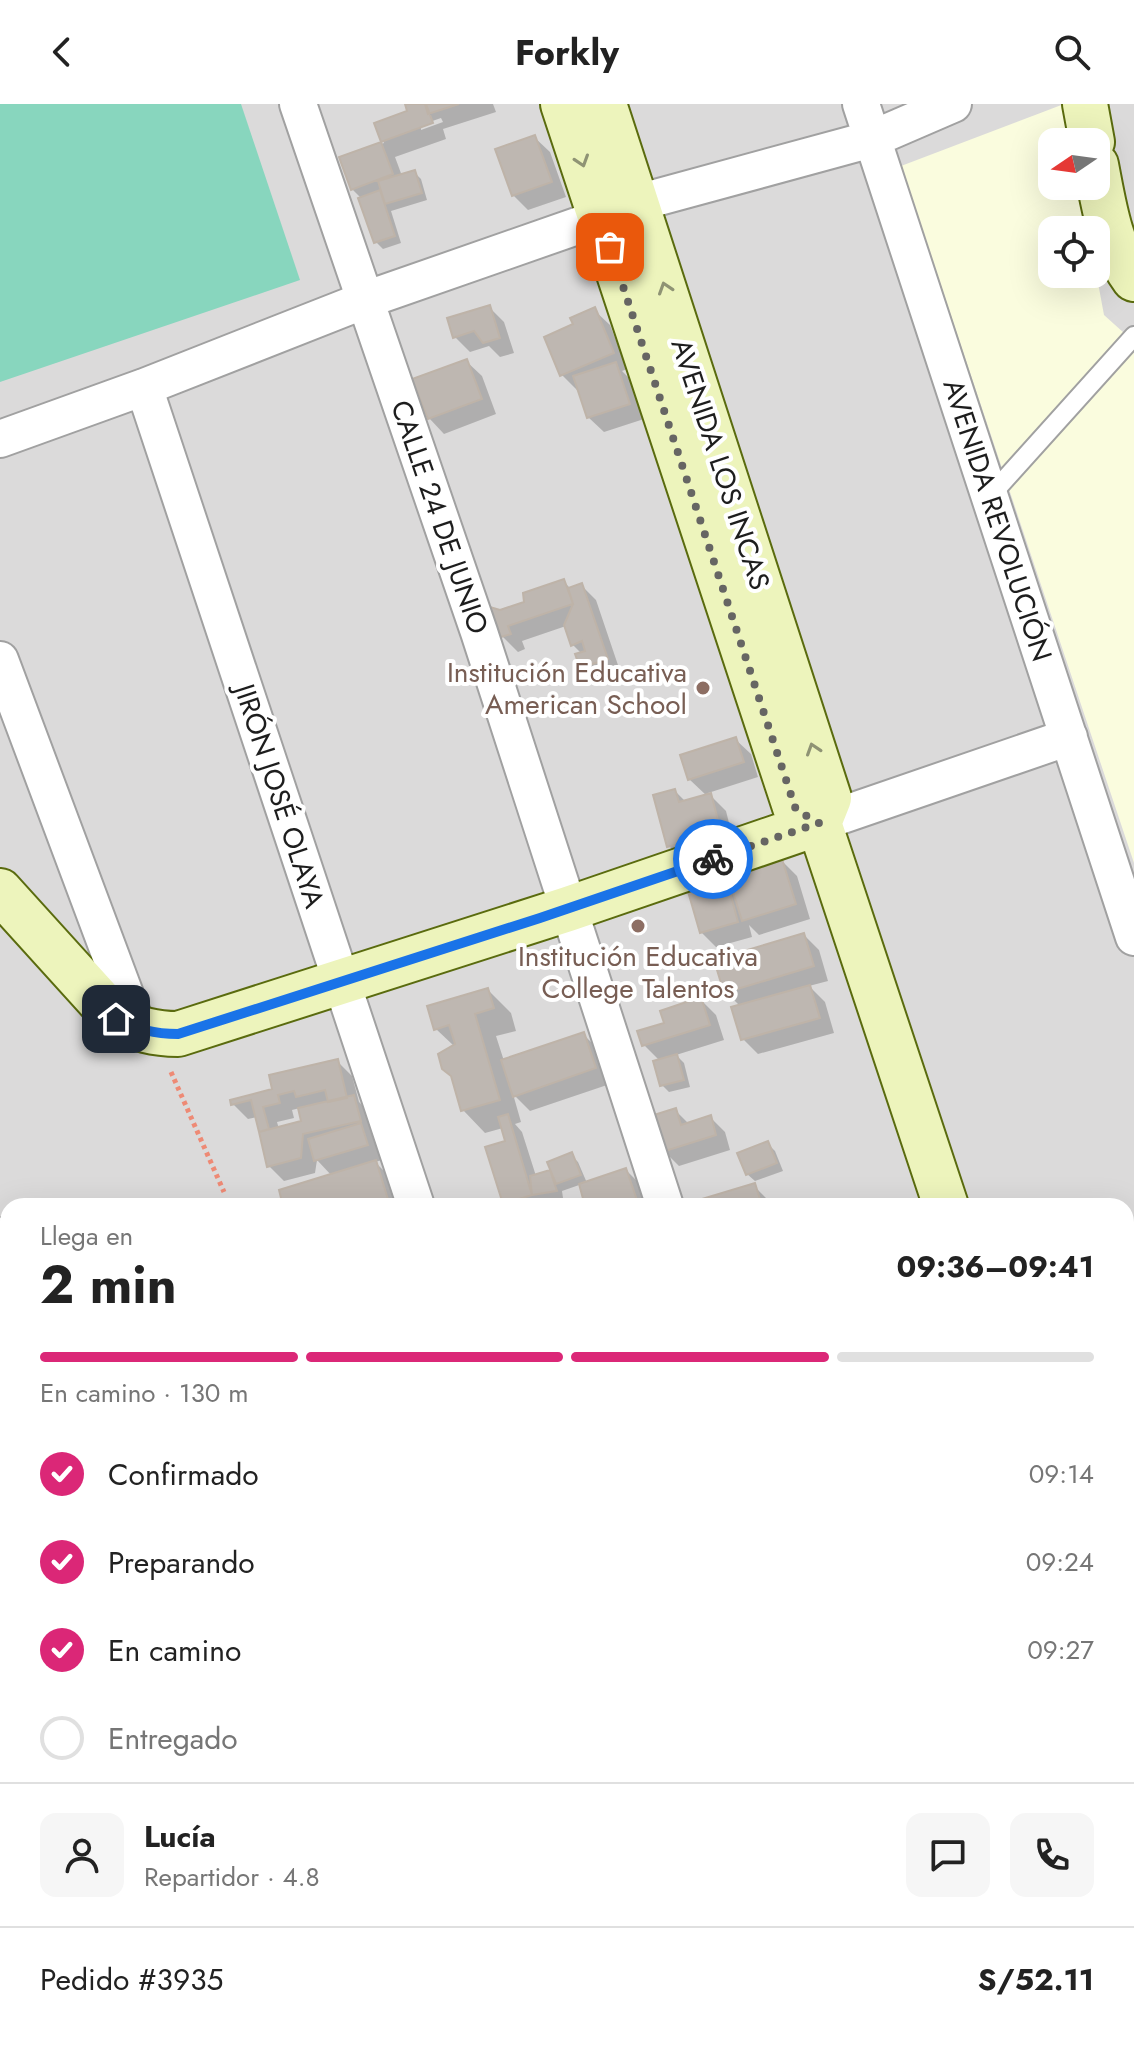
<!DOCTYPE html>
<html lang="es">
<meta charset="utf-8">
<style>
:root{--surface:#fff;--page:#f6f6f6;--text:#222;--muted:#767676;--line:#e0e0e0;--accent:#db2777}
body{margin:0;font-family:Jost,sans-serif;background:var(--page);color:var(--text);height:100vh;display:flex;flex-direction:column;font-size:30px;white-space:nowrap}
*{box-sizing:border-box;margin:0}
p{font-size:26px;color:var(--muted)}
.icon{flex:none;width:44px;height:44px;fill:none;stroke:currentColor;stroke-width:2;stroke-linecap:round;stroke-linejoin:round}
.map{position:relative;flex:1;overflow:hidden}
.details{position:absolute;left:0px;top:1094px;width:1134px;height:850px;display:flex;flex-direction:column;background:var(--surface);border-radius:24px 24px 0 0;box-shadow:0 8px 32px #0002}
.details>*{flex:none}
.needle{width:52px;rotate:257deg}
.tools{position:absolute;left:1038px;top:24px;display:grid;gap:16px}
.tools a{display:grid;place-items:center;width:72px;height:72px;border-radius:16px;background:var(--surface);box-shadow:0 8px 32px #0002;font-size:40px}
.pin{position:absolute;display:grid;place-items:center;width:68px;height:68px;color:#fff;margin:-34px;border-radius:16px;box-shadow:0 4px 12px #0006}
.courier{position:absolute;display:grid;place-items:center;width:80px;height:80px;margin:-40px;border:6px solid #1a73e8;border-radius:50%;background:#fff;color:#222;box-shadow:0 2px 10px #0007}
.headline em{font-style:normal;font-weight:700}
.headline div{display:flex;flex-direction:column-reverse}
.headline{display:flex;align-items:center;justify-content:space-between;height:136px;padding:0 40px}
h1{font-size:52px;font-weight:700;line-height:60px}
.bar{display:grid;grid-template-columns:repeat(4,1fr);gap:12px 8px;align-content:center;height:96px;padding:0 40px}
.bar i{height:10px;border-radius:6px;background:var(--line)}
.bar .selected{background:var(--accent)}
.bar p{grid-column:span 4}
.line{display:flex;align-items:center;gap:20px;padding:0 40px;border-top:2px solid var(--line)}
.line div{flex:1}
.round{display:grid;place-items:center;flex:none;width:84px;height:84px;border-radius:16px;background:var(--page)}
ol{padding:0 40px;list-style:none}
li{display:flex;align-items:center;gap:24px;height:88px}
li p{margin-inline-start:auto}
li .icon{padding:8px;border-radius:50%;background:var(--accent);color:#fff;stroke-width:4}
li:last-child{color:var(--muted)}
li i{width:44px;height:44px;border:4px solid var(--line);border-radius:50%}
header{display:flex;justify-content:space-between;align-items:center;height:104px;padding:0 40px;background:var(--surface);font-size:36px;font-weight:700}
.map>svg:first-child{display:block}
</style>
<header><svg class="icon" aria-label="back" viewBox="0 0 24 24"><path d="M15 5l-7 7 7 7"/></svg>Forkly<svg class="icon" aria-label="search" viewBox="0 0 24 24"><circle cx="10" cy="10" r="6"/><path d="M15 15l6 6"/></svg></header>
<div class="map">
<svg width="1134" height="1943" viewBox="0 0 1134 1943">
<rect width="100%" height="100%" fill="#eeebe4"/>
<path fill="#dbdada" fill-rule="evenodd" d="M0,0H1134V1943H428L426,1936H1126V1102H8V1207L0,1203ZM1052,38H1096V82H1052ZM1052,126H1096V170H1052Z
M0,1304L8,1314V1936H309L311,1943H0Z"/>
<path fill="#fafcde" d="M1064,0L1071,38H1052V82H1080L1088,126H1052V170H1096V168L1104,211L1134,238V759L901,62Z"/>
<path fill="#88d6be" d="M0,0H241L300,176L0,278Z"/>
<path fill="#0003" fill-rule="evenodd" d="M407,0H493L496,8L443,25L446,35L395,53L402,72L414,68L421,75L427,96L391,107L401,139L383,145L376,138L362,95L352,85L341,54L384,39L377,20L409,8ZM441,14L443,18L421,26V21Z
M534,33L550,48L566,93L528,106L513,91Z
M489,203L504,218L514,249L500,253L489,242L470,248L455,233Z
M594,206L610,221L627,265L622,267L631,276L644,315L604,328L588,313L579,285L577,286L562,271L576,221Z
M466,257L482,272L496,310L444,330L429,314Z
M563,477L571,485L581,481L596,496L621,570L597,578L582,563V550L572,540L566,522L522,537L525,545L518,548L502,532L500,508L526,499Z
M735,635L751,650L758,673L708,689L726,707L735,743L684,757L669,742L675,687L686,698L707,692L689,675Z
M782,757L797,772L810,815L759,831L749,821L752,833L716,843L701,828L725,775L734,784Z
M804,831L819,846L828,877L809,882L825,898L834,929L758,950L743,935L741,903L726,888Z
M488,886L511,909L516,927L496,932L504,957L583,930L598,945L610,980L530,1007L513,990L521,1018L515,1020L522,1028L536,1072L553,1067L571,1051L578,1058L587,1079L626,1066L641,1081L648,1102H588L582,1080L562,1087L563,1094L543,1097L545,1102H507L504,1099L507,1038L503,1024L485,1029L463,1006L454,942L436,925Z
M701,896L716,911L724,936L676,951L684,959L690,983L669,988L662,981L660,957L644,941L667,920Z
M337,957L352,972L359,998L369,1008L375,1032H372L376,1037L382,1056L375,1058L405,1088L409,1102H286L332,1072L317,1056L315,1069L284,1077L269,1062L257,1013L248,1015L233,1000L275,987ZM300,1004L303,1019L279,1025L277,1018L294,1014L292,1006Z
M676,1007L689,1020L710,1013L725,1028L730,1046L679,1062L664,1047Z
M768,1040L775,1047L783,1067L755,1077L747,1070Z
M754,1082L769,1097L771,1102H688Z
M0,1416L3,1424H8V1517L0,1519Z"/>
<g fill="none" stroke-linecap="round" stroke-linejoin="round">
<path stroke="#a8c9d8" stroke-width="10" d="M0,1252L8,1257
M406,1936V1943"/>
</g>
<path fill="#beb7b1" stroke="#beb3a8" stroke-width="2" d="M405,0H426L433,19L381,38L374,19L407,7Z
M425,0H459L428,10Z
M535,31L552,78L512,92L495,45Z
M381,38L393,70L351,86L339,53Z
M415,66L422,89L385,100L378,77Z
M380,86L395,132L374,139L358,94Z
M490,201L500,234L483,239L474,227L453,234L447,214Z
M595,203L614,249L560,272L544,233L573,220L570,214Z
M467,255L482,295L428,315L412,275Z
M616,258L630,300L587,314L573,272Z
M564,475L573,500L508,522L511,530L501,533L490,503L500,506L524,498L523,489Z
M582,479L608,555L580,564L575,550L585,547L582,537L571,542L564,521L573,500L568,484Z
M736,633L744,658L688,676L680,651Z
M675,685L679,698L711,689L721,728L667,743L653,691Z
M782,755L796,800L742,817L728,772Z
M726,773L738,818L700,829L687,784Z
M804,829L814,862L724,889L714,856Z
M810,881L820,914L741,936L731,903Z
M488,884L494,904L475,910L500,996L461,1007L451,972L442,965L438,950L455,940L449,921L434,926L427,902Z
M701,893L710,921L642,942L637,927L664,919L660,907Z
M584,928L596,964L513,993L501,956Z
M677,950L684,976L660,982L653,957Z
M338,955L347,994L328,998L325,986L296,993L294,987L278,991L280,999L263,1003L269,1025L259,1028L251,996L231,1001L230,996L272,985L269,971Z
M354,991L361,1017L303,1030L301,1054L267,1063L259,1028L301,1017L298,1004Z
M676,1004L681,1021L711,1011L716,1031L662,1048L651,1012Z
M508,1010L532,1091L503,1100L485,1043L505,1037L498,1013Z
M361,1019L368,1041L314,1057L308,1035Z
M768,1037L777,1059L746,1071L737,1049Z
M572,1048L581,1071L556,1080L547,1058Z
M376,1056L390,1102H283L279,1086Z
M626,1064L639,1102H585L579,1080Z
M550,1066L557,1087L532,1091L530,1072Z
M755,1079L762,1102H686L685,1100Z
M8,1351V1371L3,1374L0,1355Z
M7,1421L8,1450L0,1453V1423Z
M8,1452V1497L0,1500V1455Z"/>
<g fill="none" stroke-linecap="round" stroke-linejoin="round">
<g stroke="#a1a1a1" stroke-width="22">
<path id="lane" d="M990,392L1134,232"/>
</g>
<g stroke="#a1a1a1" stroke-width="40">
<path id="street" d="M298,0L479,528L665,1102
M861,0L1134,833
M637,99L872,35L953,0
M144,283L416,1102
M0,335L144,283L365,196L600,114
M0,556L138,925
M819,719L1069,633
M0,1132L8,1139
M0,1335L8,1332
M0,1643L8,1663
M115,1936L118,1943
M336,1936L338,1943
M457,1936L460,1943
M690,1936L692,1943
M945,1936L947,1943"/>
</g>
<g stroke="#5a6b0e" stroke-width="48">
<path id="secondary" d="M563,0L796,706L819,719
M604,0L829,694L819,719L946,1102
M1085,0L1092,38
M1096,61C1104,102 1109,141 1134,175
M0,787L116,915C137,925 154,930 178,930L568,805L819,719
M1126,1349L1134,1346
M1126,1645L1134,1669"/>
</g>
<path stroke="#ee8a75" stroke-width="5" stroke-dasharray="4 4" stroke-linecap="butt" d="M171,968L224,1088
M0,1871L8,1868"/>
<use href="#lane" stroke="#fff" stroke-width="18"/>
<use href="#street" stroke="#fff" stroke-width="36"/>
<use href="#secondary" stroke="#edf4bc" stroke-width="44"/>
</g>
<defs><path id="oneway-chevron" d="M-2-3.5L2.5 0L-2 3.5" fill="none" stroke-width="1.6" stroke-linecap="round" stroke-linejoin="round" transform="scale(2)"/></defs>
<g stroke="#8f9374">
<use href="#oneway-chevron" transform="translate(582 57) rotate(72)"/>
<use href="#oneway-chevron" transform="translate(665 184) rotate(-108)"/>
<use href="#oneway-chevron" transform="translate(813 645) rotate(-108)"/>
</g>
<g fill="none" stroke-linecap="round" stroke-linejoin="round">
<path stroke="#666563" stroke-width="8" stroke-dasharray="0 14.4" d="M610,143L796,706L819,719L713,755"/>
<path stroke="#1a73e8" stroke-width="10" d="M116,915C137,925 154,930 178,930L540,814L713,755"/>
</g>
<g fill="#8d6e63" stroke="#fff" stroke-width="3">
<circle cx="703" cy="584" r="8"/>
<circle cx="638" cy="822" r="8"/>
</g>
<g text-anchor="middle" stroke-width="8" stroke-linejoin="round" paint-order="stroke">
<g font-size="28" fill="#1d1d1d" stroke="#fff">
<text transform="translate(721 360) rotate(72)" y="10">AVENIDA LOS INCAS</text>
<text transform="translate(440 413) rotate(71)" y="10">CALLE 24 DE JUNIO</text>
<text transform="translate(998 416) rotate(72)" y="10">AVENIDA REVOLUCIÓN</text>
<text transform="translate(280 692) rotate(72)" y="10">JIRÓN JOSÉ OLAYA</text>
</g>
<g font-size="28" fill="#785e54" stroke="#fff" text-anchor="end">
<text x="687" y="578">Institución Educativa<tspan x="687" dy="32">American School</tspan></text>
<text x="638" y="862" text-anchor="middle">Institución Educativa<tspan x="638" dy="32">College Talentos</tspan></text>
</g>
</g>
</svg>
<div class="tools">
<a><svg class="needle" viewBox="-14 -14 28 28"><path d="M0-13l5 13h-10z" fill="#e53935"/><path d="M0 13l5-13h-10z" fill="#767676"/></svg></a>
<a><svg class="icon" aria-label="locate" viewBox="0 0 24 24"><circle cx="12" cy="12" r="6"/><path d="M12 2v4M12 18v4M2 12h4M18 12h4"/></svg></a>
</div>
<div class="pin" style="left:610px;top:143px;background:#ea580c"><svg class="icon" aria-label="bag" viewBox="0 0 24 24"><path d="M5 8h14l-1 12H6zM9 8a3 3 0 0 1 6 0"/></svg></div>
<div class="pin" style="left:116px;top:915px;background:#1f2937"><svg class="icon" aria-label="home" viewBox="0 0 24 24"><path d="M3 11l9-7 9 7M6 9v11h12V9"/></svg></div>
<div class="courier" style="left:713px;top:755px"><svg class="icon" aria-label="bike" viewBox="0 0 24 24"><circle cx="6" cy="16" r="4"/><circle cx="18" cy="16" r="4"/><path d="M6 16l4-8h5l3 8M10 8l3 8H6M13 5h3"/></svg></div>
<section class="details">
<div class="headline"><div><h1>2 min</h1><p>Llega en</p></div><em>09:36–09:41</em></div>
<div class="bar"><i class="selected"></i><i class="selected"></i><i class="selected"></i><i></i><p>En camino · 130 m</p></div>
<ol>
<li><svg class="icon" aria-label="check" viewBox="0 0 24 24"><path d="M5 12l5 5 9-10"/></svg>Confirmado<p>09:14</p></li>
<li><svg class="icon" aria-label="check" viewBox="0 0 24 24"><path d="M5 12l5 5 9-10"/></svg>Preparando<p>09:24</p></li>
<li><svg class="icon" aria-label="check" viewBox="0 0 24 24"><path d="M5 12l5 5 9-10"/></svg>En camino<p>09:27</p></li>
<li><i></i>Entregado</li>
</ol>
<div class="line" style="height:144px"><a class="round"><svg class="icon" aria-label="person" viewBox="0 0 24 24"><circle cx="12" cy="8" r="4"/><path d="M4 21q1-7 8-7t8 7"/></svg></a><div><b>Lucía</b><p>Repartidor · 4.8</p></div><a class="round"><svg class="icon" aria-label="chat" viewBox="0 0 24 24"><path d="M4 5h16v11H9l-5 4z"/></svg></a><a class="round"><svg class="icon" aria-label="phone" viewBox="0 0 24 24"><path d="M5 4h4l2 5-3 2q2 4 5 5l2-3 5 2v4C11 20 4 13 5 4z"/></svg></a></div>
<div class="line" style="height:104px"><div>Pedido #3935</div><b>S/52.11</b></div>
</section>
</div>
